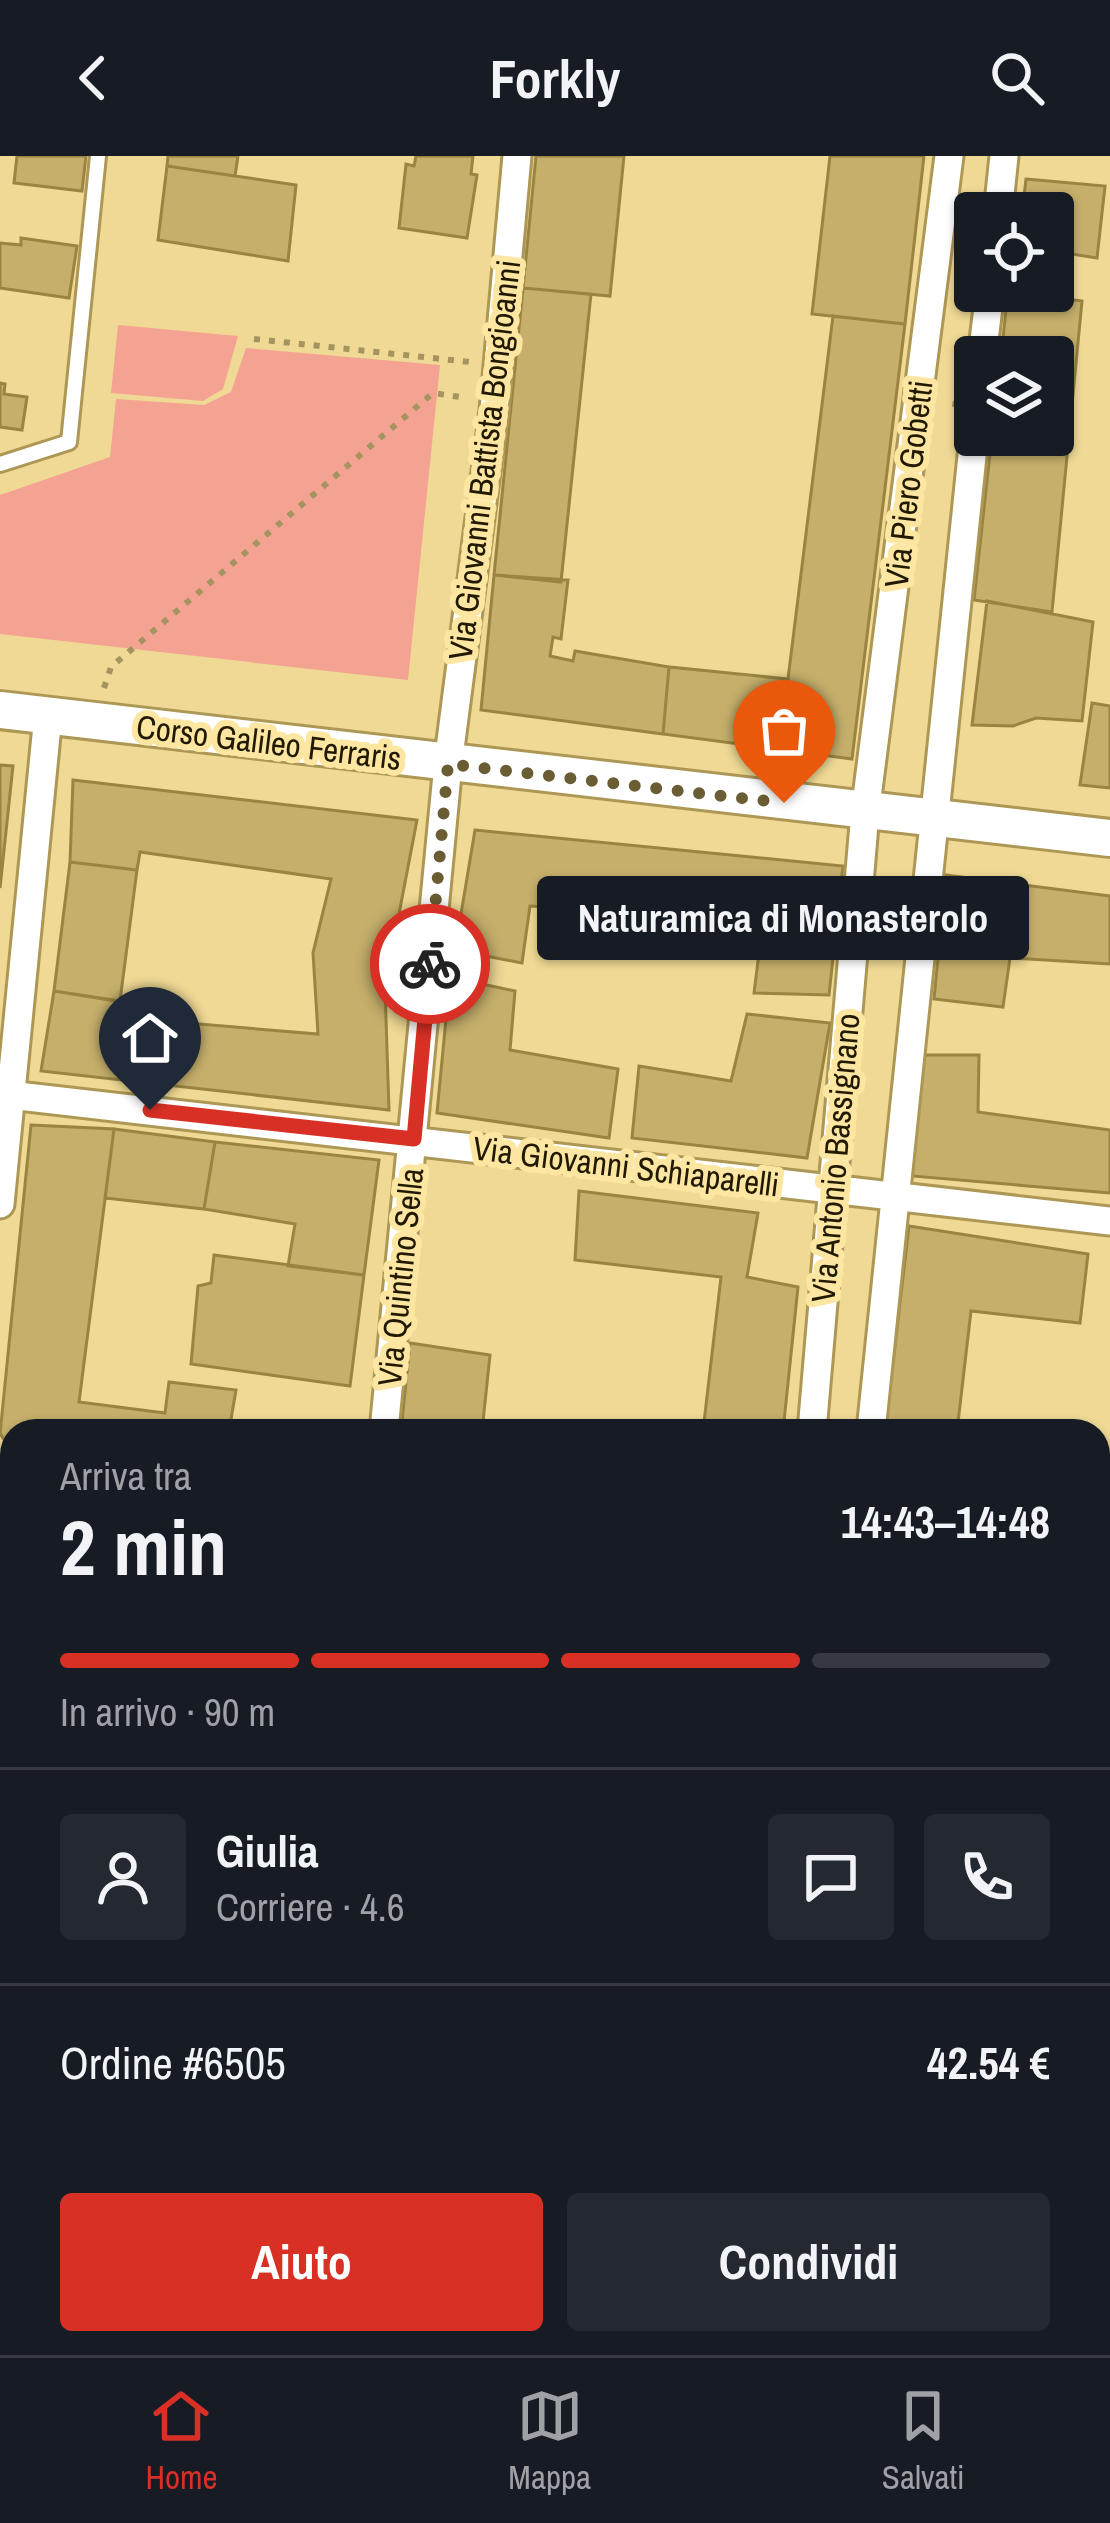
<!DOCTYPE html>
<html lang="it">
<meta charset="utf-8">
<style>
:root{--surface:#171b24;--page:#242831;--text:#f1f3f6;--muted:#9ea1a6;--line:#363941;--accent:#d93025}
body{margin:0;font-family:"Archivo Narrow",sans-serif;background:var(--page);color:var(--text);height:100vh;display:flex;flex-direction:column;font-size:45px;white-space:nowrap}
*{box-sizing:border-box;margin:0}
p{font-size:39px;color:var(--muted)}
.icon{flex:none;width:66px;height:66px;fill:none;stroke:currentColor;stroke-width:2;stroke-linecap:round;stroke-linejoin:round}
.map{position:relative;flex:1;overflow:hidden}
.sheet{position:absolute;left:0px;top:1263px;width:1110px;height:936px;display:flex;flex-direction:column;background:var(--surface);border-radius:36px 36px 0 0;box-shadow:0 3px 9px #0004}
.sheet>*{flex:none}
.controls{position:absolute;left:954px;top:36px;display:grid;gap:24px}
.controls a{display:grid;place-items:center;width:120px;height:120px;border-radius:12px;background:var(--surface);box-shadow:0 3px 9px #0004;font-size:60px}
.pin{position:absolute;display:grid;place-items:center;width:102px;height:102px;color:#fff;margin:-123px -51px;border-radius:50% 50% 50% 0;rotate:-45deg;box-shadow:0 0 12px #0007}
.pin .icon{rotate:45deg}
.courier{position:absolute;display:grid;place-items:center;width:120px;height:120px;margin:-60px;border:9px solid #d93025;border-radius:50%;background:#fff;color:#222;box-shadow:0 3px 15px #0007}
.bubble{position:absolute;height:84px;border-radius:12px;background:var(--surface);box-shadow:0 3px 9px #0004;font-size:39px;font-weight:700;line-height:84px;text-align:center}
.headline em{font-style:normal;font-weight:700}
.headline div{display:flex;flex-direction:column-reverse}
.headline{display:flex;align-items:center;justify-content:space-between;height:204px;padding:0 60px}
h1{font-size:78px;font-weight:700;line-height:90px}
.bar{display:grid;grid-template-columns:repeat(4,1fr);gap:18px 12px;align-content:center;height:144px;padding:0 60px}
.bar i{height:15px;border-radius:9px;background:var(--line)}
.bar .selected{background:var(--accent)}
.bar p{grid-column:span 4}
.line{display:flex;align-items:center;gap:30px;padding:0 60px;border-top:3px solid var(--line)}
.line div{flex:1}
.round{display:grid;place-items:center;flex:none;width:126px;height:126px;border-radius:12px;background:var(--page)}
.button{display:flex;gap:24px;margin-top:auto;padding:24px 60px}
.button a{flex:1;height:138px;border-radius:12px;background:var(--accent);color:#fff;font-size:48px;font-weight:700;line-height:138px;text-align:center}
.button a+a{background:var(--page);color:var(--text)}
header{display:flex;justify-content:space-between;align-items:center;height:156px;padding:0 60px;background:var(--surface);font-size:54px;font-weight:700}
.dock{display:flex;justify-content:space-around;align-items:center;height:168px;border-top:3px solid var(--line);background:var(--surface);font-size:33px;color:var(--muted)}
.dock a{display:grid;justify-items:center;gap:6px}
.dock .selected{color:var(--accent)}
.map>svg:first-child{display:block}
</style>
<header><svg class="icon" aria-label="back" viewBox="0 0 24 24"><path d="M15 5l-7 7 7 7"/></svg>Forkly<svg class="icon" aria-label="search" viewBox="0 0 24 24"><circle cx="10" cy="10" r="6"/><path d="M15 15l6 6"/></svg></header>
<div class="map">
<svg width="1110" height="2199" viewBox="0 0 1110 2199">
<rect width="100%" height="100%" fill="#efd994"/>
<path fill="#f4a392" d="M118,169L238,180L223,233L203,245L111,237Z
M246,192L440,209L408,524L0,478V339L110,301L116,243L204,249L231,236Z
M804,2187H856L862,2199H803Z"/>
<path fill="#c5af6b" stroke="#998441" stroke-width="3" d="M17,0H86L82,35L14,27Z
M168,0H238L235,20L167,10Z
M416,0H473L471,18L477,19L467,82L399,72L406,8L414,10Z
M536,0H624L610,140L523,132Z
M830,0H924L905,168L812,158Z
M167,10L296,29L288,105L158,84Z
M1026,23L1105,30L1097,102L1053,95V57H1022Z
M21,82L77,90L69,142L0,132V87L21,89Z
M523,132L591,138L561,426L494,419Z
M1008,135L1082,145L1052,456L974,444L992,279H1053V201H1001Z
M833,160L905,168L852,603L663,578L669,511L788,523Z
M0,227L5,228L4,238L27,241L22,274L0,271Z
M494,419L568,424L561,483L553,481L550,500L573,505L575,495L669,511L663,578L481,554Z
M987,445L1093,466L1082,565L1036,562L1013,570L972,569Z
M1092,547L1110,550V632L1080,629Z
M0,609L13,610L0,732Z
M73,624L417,664L395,779L404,786L401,832H385L389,954L41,915L54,835L128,847L127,862L318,878L313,797L331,723L140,696L137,714L70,706Z
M475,674L843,710L829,839L754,837L763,765L530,750L522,807L455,794Z
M70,706L137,714L120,845L54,835Z
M946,719L1110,740V808L1010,802L1003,851L934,843Z
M450,821L515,835L510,894L618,913L609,982L437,957Z
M747,858L830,867L807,1002L632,982L639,910L731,925Z
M919,899H979L978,956L1110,974V1037L912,1020Z
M31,969L114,973L79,1246L165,1257L169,1226L236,1234L229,1275H12V1294L0,1278Z
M114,973L215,986L204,1053L105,1042Z
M215,986L379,1004L364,1119L288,1110L295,1068L204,1053Z
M579,1035L758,1057L747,1121L798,1131L783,1275H703L721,1121L575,1104Z
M909,1070L1088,1098L1080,1167L971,1155L957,1275H885Z
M214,1099L364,1119L350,1230L191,1208L198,1130L211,1127Z
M410,1187L490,1199L482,1275H401Z
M12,1381V1524L0,1521V1390Z
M0,1521L12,1524V1681L0,1680Z
M1098,1675L1110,1677V1949L1098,1947Z
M12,1804V1884L0,1887V1806Z
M0,1948L12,1949V2187H254L253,2199H0Z
M1098,2113L1110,2115V2199H1031L1033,2187H1098Z
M298,2187H379L377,2199H297Z"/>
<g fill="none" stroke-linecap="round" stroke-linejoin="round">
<g stroke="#ad9754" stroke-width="20">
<path id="service" d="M0,308L69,286L98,0
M1098,1548L1110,1549
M1098,1628L1110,1630"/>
</g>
<g stroke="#ad9754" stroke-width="33">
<path id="minor" d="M998,57L1004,0
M982,201L990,135
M0,938L1110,1065
M0,1048L48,559
M384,1275L448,608L494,254L517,0
M812,1275L865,657L949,0
M871,1275L975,271
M0,1346L12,1347
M1098,1462L1110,1463
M0,1734L12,1735
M280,2199L281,2187
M717,2199L719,2187
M782,2199L783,2187"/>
</g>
<g stroke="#ad9754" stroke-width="42">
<path id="tertiary" d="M0,554L1110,682"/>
</g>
<path stroke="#a5945f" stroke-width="6" stroke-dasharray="6 9" stroke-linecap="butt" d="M970,114L975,74
M254,183L470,206
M955,251L959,217
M104,532L111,511L433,237L467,242"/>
<use href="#service" stroke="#fff" stroke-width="14"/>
<use href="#minor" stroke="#fff" stroke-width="27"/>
<use href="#tertiary" stroke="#fff" stroke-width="36"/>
</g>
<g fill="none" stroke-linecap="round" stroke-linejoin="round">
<path stroke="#6a5d34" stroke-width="12" stroke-dasharray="0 21.6" d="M430,808L448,608L784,647"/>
<path stroke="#d93025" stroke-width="15" d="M150,954L414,983L430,808"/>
</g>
<g text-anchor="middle" stroke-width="12" stroke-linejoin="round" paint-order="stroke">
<g font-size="33" fill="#221a00" stroke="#fce6a1">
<text transform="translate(484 304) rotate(-83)" y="12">Via Giovanni Battista Bongioanni</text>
<text transform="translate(908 328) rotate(-83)" y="12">Via Piero Gobetti</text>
<text transform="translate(269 586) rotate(7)" y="12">Corso Galileo Ferraris</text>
<text transform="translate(835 1002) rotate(-85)" y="12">Via Antonio Bassignano</text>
<text transform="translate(626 1010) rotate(7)" y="12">Via Giovanni Schiaparelli</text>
<text transform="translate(400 1121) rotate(-84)" y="12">Via Quintino Sella</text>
</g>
</g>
</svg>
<div class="controls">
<a><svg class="icon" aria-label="locate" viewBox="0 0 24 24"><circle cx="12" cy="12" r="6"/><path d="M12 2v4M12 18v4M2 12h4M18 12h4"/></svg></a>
<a><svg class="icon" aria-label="layers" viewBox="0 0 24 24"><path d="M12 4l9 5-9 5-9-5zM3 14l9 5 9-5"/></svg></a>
</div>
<div class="pin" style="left:784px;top:647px;background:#ea580c"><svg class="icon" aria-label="bag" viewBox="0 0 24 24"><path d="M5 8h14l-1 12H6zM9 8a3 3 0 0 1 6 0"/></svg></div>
<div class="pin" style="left:150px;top:954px;background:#1f2937"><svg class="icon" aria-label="home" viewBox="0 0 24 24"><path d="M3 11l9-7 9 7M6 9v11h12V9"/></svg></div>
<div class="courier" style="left:430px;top:808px"><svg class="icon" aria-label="bike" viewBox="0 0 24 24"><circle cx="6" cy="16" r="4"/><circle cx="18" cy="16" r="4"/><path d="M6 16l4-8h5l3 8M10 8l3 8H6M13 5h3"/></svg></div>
<div class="bubble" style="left:537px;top:720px;width:492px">Naturamica di Monasterolo</div>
<section class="sheet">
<div class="headline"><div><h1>2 min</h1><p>Arriva tra</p></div><em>14:43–14:48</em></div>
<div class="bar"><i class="selected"></i><i class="selected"></i><i class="selected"></i><i></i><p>In arrivo · 90 m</p></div>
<div class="line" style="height:216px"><a class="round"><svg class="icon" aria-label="person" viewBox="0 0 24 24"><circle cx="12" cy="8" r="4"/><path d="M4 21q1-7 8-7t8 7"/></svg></a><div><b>Giulia</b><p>Corriere · 4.6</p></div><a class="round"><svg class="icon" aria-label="chat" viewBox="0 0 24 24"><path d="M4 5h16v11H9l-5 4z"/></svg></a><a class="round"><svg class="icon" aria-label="phone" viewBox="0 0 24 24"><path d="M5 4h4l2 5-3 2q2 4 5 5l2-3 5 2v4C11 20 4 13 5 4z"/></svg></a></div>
<div class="line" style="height:156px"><div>Ordine #6505</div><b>42.54 €</b></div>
<div class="button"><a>Aiuto</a><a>Condividi</a></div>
</section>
</div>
<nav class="dock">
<a class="selected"><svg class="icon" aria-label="home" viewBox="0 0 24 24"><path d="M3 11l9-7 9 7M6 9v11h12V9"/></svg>Home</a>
<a><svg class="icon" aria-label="map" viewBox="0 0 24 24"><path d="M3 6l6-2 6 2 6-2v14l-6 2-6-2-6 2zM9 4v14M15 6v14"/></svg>Mappa</a>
<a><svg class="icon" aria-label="saved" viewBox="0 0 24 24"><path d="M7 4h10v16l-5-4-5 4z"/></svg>Salvati</a>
</nav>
